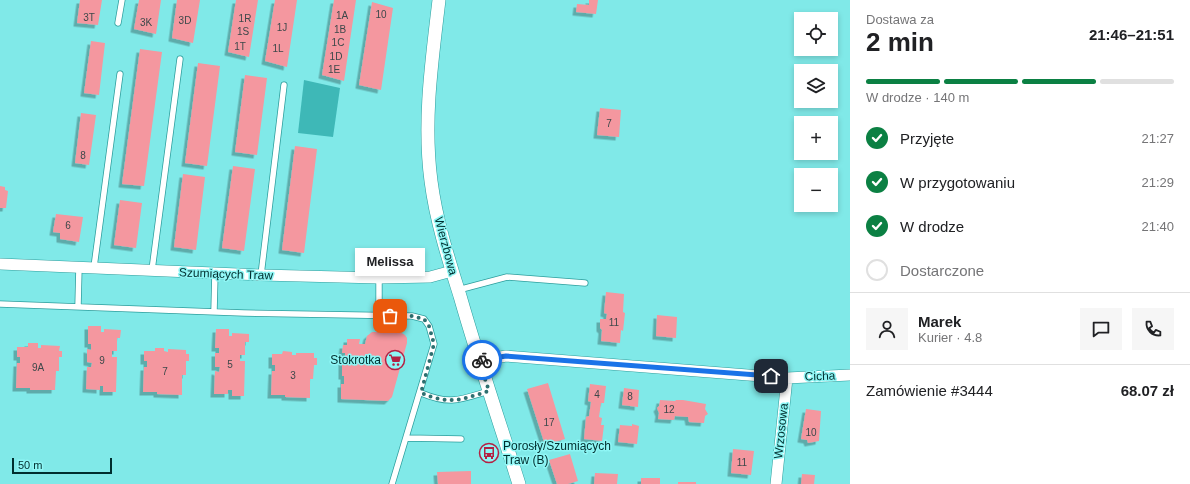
<!DOCTYPE html>
<html lang="pl">
<meta charset="utf-8">
<style>
:root{--surface:#fff;--page:#f6f6f6;--text:#202124;--muted:#757577;--line:#e0e0e0;--accent:#0b8043}
body{margin:0;font-family:Helvetica,sans-serif;background:var(--page);color:var(--text);height:100vh;display:flex;flex-direction:column;font-size:15px;white-space:nowrap}
*{box-sizing:border-box;margin:0}
p{font-size:13px;color:var(--muted)}
.icon{flex:none;width:22px;height:22px;fill:none;stroke:currentColor;stroke-width:2;stroke-linecap:round;stroke-linejoin:round}
.map{position:relative;flex:1;overflow:hidden}
.side{display:flex;flex-direction:column;background:var(--surface);width:340px}
.side>*{flex:none}
.tools{position:absolute;left:794px;top:12px;display:grid;gap:8px}
.tools a{display:grid;place-items:center;width:44px;height:44px;border-radius:0px;background:var(--surface);box-shadow:0 2px 6px #0003;font-size:20px}
.scale{position:absolute;left:12px;bottom:10px;width:100px;box-sizing:border-box;padding-left:4px;border:2px solid #002e2e;border-top:0;font-size:11px;line-height:14px;white-space:nowrap;color:#002e2e;-webkit-text-stroke:3px #8ef6f5;paint-order:stroke}
.pin{position:absolute;display:grid;place-items:center;width:34px;height:34px;color:#fff;margin:-17px;border-radius:8px;box-shadow:0 2px 6px #0006}
.courier{position:absolute;display:grid;place-items:center;width:40px;height:40px;margin:-20px;border:3px solid #1a73e8;border-radius:50%;background:#fff;color:#222;box-shadow:0 1px 5px #0007}
.bubble{position:absolute;height:28px;border-radius:0px;background:var(--surface);box-shadow:0 2px 6px #0003;font-size:13px;font-weight:700;line-height:28px;text-align:center}
.overview em{font-style:normal;font-weight:700}
.overview div{display:flex;flex-direction:column-reverse}
.overview{display:flex;align-items:center;justify-content:space-between;height:68px;padding:0 16px}
h1{font-size:26px;font-weight:700;line-height:30px}
.bar{display:grid;grid-template-columns:repeat(4,1fr);gap:6px 4px;align-content:center;height:48px;padding:0 16px}
.bar i{height:5px;border-radius:3px;background:var(--line)}
.bar .selected{background:var(--accent)}
.bar p{grid-column:span 4}
.line{display:flex;align-items:center;gap:10px;padding:0 16px;border-top:1px solid var(--line)}
.line div{flex:1}
.round{display:grid;place-items:center;flex:none;width:42px;height:42px;border-radius:0px;background:var(--page)}
ol{padding:0 16px;list-style:none}
li{display:flex;align-items:center;gap:12px;height:44px}
li p{margin-inline-start:auto}
li .icon{padding:4px;border-radius:50%;background:var(--accent);color:#fff;stroke-width:4}
li:last-child{color:var(--muted)}
li i{width:22px;height:22px;border:2px solid var(--line);border-radius:50%}
main{display:flex;flex:1;min-height:0}
.map>svg:first-child{display:block}
</style>
<main>
<div class="map">
<svg width="850" height="484" viewBox="0 0 850 484">
<defs>
<filter id="shadow"><feDropShadow dx="-3.5" dy="3.5" stdDeviation="0" flood-color="#0004"/></filter>
</defs>
<rect width="100%" height="100%" fill="#80e9e8"/>
<path fill="#3eb8b7" d="M304,80L340,88L333,137L298,133Z"/>
<path fill="#f4979f" filter="url(#shadow)" d="M80,0H102L98,25L77,23Z
M139,0H161L156,34L134,29Z
M177,0H200L193,43L172,38Z
M236,0H258L249,57L228,52Z
M275,0H297L287,67L265,61Z
M334,0H356L344,81L322,75Z
M589,0H598L596,14L576,12L577,4L589,5Z
M372,2L393,8L381,90L359,85Z
M91,41L105,43L99,95L84,93Z
M140,49L162,52L144,186L122,184Z
M198,63L220,66L207,166L185,163Z
M245,75L267,78L257,155L235,152Z
M600,108L621,110L619,137L597,135Z
M81,113L96,115L89,165L75,163Z
M295,146L317,149L304,253L282,250Z
M233,166L255,169L244,251L222,248Z
M183,174L205,177L196,250L174,247Z
M0,186L5,187V190L8,191L6,208H0Z
M120,200L142,203L136,248L114,245Z
M56,214L83,217L79,242L60,239V233L53,232Z
M606,292L624,294L623,312L625,313L623,331L621,330L620,343L601,341L602,330L600,328V319H606L607,314L604,313Z
M657,315L677,317L676,338L656,336Z
M88,326H101V332H104V329L121,330L120,338H117V351H112V357H117L116,392H103V386H100V390L86,389L87,367H91L92,363L87,362V349L91,350V344H88Z
M216,329H229V336H232V333L249,334V342H245V355H240V361H245L244,396H232V390H228V394H214L215,371L219,372L220,367H215V353H219V348H215Z
M372,332H400L405,335L407,338V343L392,397L388,401L341,399V384H344V376H342V361H345V353H342L343,345H347V339H360L359,344H365L367,336Z
M28,343H38V348H41V345L60,346L59,351H62V357H59V371H56L55,390H30V388H16L17,363H20V357H17V347H28Z
M155,348H164V351L168,352V349L186,350V354H189V361H186V375H182V395L157,394V392H143L144,367H147V361H144V351H155Z
M283,351L292,352V355H296V353H314V358H317V365H314L313,379H310V398L285,397V395H271L272,371H275V365H272V354H282Z
M548,383L565,439L545,445L527,389Z
M590,384L606,386L604,403H601L599,417L602,418L601,425H604L602,441L584,439L586,417L589,416L591,402L588,401Z
M624,388L639,390L638,407L622,405Z
M660,400L675,401L676,400H683L706,404L705,409L708,414L705,416L704,423L689,422L688,417L675,416L674,420L658,419L659,413L657,408L659,406Z
M806,409L821,411L819,441L808,443L807,440L801,439Z
M632,424L639,426L637,444L618,442L620,425L632,426Z
M733,449L754,451L751,475L731,473Z
M570,454L578,481L568,484H557L549,460Z
M471,471V484H438L437,472Z
M595,473L618,474L617,484H594Z
M802,474L815,475L814,484H801Z
M641,478H660V484H641Z
M678,482H696V484H678Z"/>
<g fill="none" stroke-linecap="round" stroke-linejoin="round">
<g stroke="#2c9e9d" stroke-width="7">
<path id="service" d="M118,23L122,0
M94,267L120,74
M152,270L180,59
M261,275L284,85
M379,278V316
M458,290L507,277L585,283
M0,304L244,313L412,316L424,319L429,326L434,344L392,484
M78,306L79,267
M214,311L215,273
M421,393C450,405 459,400 489,391
M407,438L461,439"/>
</g>
<g stroke="#2c9e9d" stroke-width="12">
<path id="minor" d="M0,264L261,275L379,278L430,277L452,271
M479,361L506,356L787,378L850,375
M776,484L787,378"/>
</g>
<g stroke="#2c9e9d" stroke-width="14">
<path id="tertiary" d="M439,0C432,60 423,121 431,181C436,220 448,258 460,296C478,359 499,421 519,484"/>
</g>
<use href="#service" stroke="#fff" stroke-width="5.5"/>
<use href="#minor" stroke="#fff" stroke-width="11"/>
<use href="#tertiary" stroke="#fff" stroke-width="13"/>
</g>
<g fill="none" stroke-linecap="round" stroke-linejoin="round">
<path stroke="#2d6f6f" stroke-width="4" stroke-dasharray="0 7.2" d="M390,316H412L424,319L429,326L434,344L421,393C451,405 459,400 489,391L479,361L482,360"/>
<path stroke="#1a73e8" stroke-width="5" d="M482,360L506,356L771,376"/>
</g>
<defs>
<g id="supermarket-ring" transform="scale(1)"><circle r="9.5" fill="#8ef6f5" stroke="#b32143" stroke-width="1.5"/><path d="M-6-5.5h2.5l.6 2H6L4.5 2H-2.5L-4.4-4H-6ZM-1.5 3.2a1.3 1.3 0 1 0 .1 0ZM3 3.2a1.3 1.3 0 1 0 .1 0Z" fill="#b32143"/></g>
<g id="bus-ring" transform="scale(1)"><circle r="9.5" fill="#8ef6f5" stroke="#b32143" stroke-width="1.5"/><path d="M-5-6H5V4H4V6H2V4H-2V6H-4V4H-5ZM-3.5-4V0h7V-4ZM-3.5 1.2v1.5H-2V1.2ZM2 1.2v1.5H3.5V1.2Z" fill="#b32143"/></g>
</defs>
<g fill-rule="evenodd">
<use href="#supermarket-ring" x="395" y="360"/>
<use href="#bus-ring" x="489" y="453"/>
</g>
<g text-anchor="middle" stroke-width="3" stroke-linejoin="round" paint-order="stroke">
<g font-size="10" fill="#3d484a">
<text x="381" y="18">10</text>
<text x="342" y="19">1A</text>
<text x="89" y="21">3T</text>
<text x="245" y="22">1R</text>
<text x="185" y="24">3D</text>
<text x="146" y="26">3K</text>
<text x="282" y="31">1J</text>
<text x="340" y="33">1B</text>
<text x="243" y="35">1S</text>
<text x="338" y="46">1C</text>
<text x="240" y="50">1T</text>
<text x="278" y="52">1L</text>
<text x="336" y="60">1D</text>
<text x="334" y="73">1E</text>
<text x="609" y="127">7</text>
<text x="83" y="159">8</text>
<text x="68" y="229">6</text>
<text x="614" y="326">11</text>
<text x="102" y="364">9</text>
<text x="230" y="368">5</text>
<text x="38" y="371">9A</text>
<text x="165" y="375">7</text>
<text x="293" y="379">3</text>
<text x="597" y="398">4</text>
<text x="630" y="400">8</text>
<text x="669" y="413">12</text>
<text x="549" y="426">17</text>
<text x="811" y="436">10</text>
<text x="742" y="466">11</text>
</g>
<g font-size="12" fill="#002e2e" stroke="#8ef6f5">
<text transform="translate(446 246) rotate(75)" y="4">Wierzbowa</text>
<text transform="translate(226 274) rotate(2)" y="4">Szumiących Traw</text>
<text transform="translate(820 376) rotate(-2)" y="4">Cicha</text>
<text transform="translate(781 431) rotate(-84)" y="4">Wrzosowa</text>
</g>
<g font-size="12" fill="#002e2e" stroke="#8ef6f5" text-anchor="end">
<text x="381" y="364">Stokrotka</text>
<text x="503" y="450" text-anchor="start">Porosły/Szumiących<tspan x="503" dy="14">Traw (B)</tspan></text>
</g>
</g>
</svg>
<div class="tools">
<a><svg class="icon" aria-label="locate" viewBox="0 0 24 24"><circle cx="12" cy="12" r="6"/><path d="M12 2v4M12 18v4M2 12h4M18 12h4"/></svg></a>
<a><svg class="icon" aria-label="layers" viewBox="0 0 24 24"><path d="M12 4l9 5-9 5-9-5zM3 14l9 5 9-5"/></svg></a>
<a>+</a>
<a>−</a>
</div>
<div class="scale">50 m</div>
<div class="pin" style="left:390px;top:316px;background:#ea580c"><svg class="icon" aria-label="bag" viewBox="0 0 24 24"><path d="M5 8h14l-1 12H6zM9 8a3 3 0 0 1 6 0"/></svg></div>
<div class="pin" style="left:771px;top:376px;background:#1f2937"><svg class="icon" aria-label="home" viewBox="0 0 24 24"><path d="M3 11l9-7 9 7M6 9v11h12V9"/></svg></div>
<div class="courier" style="left:482px;top:360px"><svg class="icon" aria-label="bike" viewBox="0 0 24 24"><circle cx="6" cy="16" r="4"/><circle cx="18" cy="16" r="4"/><path d="M6 16l4-8h5l3 8M10 8l3 8H6M13 5h3"/></svg></div>
<div class="bubble" style="left:355px;top:248px;width:70px">Melissa</div>
</div>
<section class="side">
<div class="overview"><div><h1>2 min</h1><p>Dostawa za</p></div><em>21:46–21:51</em></div>
<div class="bar"><i class="selected"></i><i class="selected"></i><i class="selected"></i><i></i><p>W drodze · 140 m</p></div>
<ol>
<li><svg class="icon" aria-label="check" viewBox="0 0 24 24"><path d="M5 12l5 5 9-10"/></svg>Przyjęte<p>21:27</p></li>
<li><svg class="icon" aria-label="check" viewBox="0 0 24 24"><path d="M5 12l5 5 9-10"/></svg>W przygotowaniu<p>21:29</p></li>
<li><svg class="icon" aria-label="check" viewBox="0 0 24 24"><path d="M5 12l5 5 9-10"/></svg>W drodze<p>21:40</p></li>
<li><i></i>Dostarczone</li>
</ol>
<div class="line" style="height:72px"><a class="round"><svg class="icon" aria-label="person" viewBox="0 0 24 24"><circle cx="12" cy="8" r="4"/><path d="M4 21q1-7 8-7t8 7"/></svg></a><div><b>Marek</b><p>Kurier · 4.8</p></div><a class="round"><svg class="icon" aria-label="chat" viewBox="0 0 24 24"><path d="M4 5h16v11H9l-5 4z"/></svg></a><a class="round"><svg class="icon" aria-label="phone" viewBox="0 0 24 24"><path d="M5 4h4l2 5-3 2q2 4 5 5l2-3 5 2v4C11 20 4 13 5 4z"/></svg></a></div>
<div class="line" style="height:52px"><div>Zamówienie #3444</div><b>68.07 zł</b></div>
</section>
</main>
